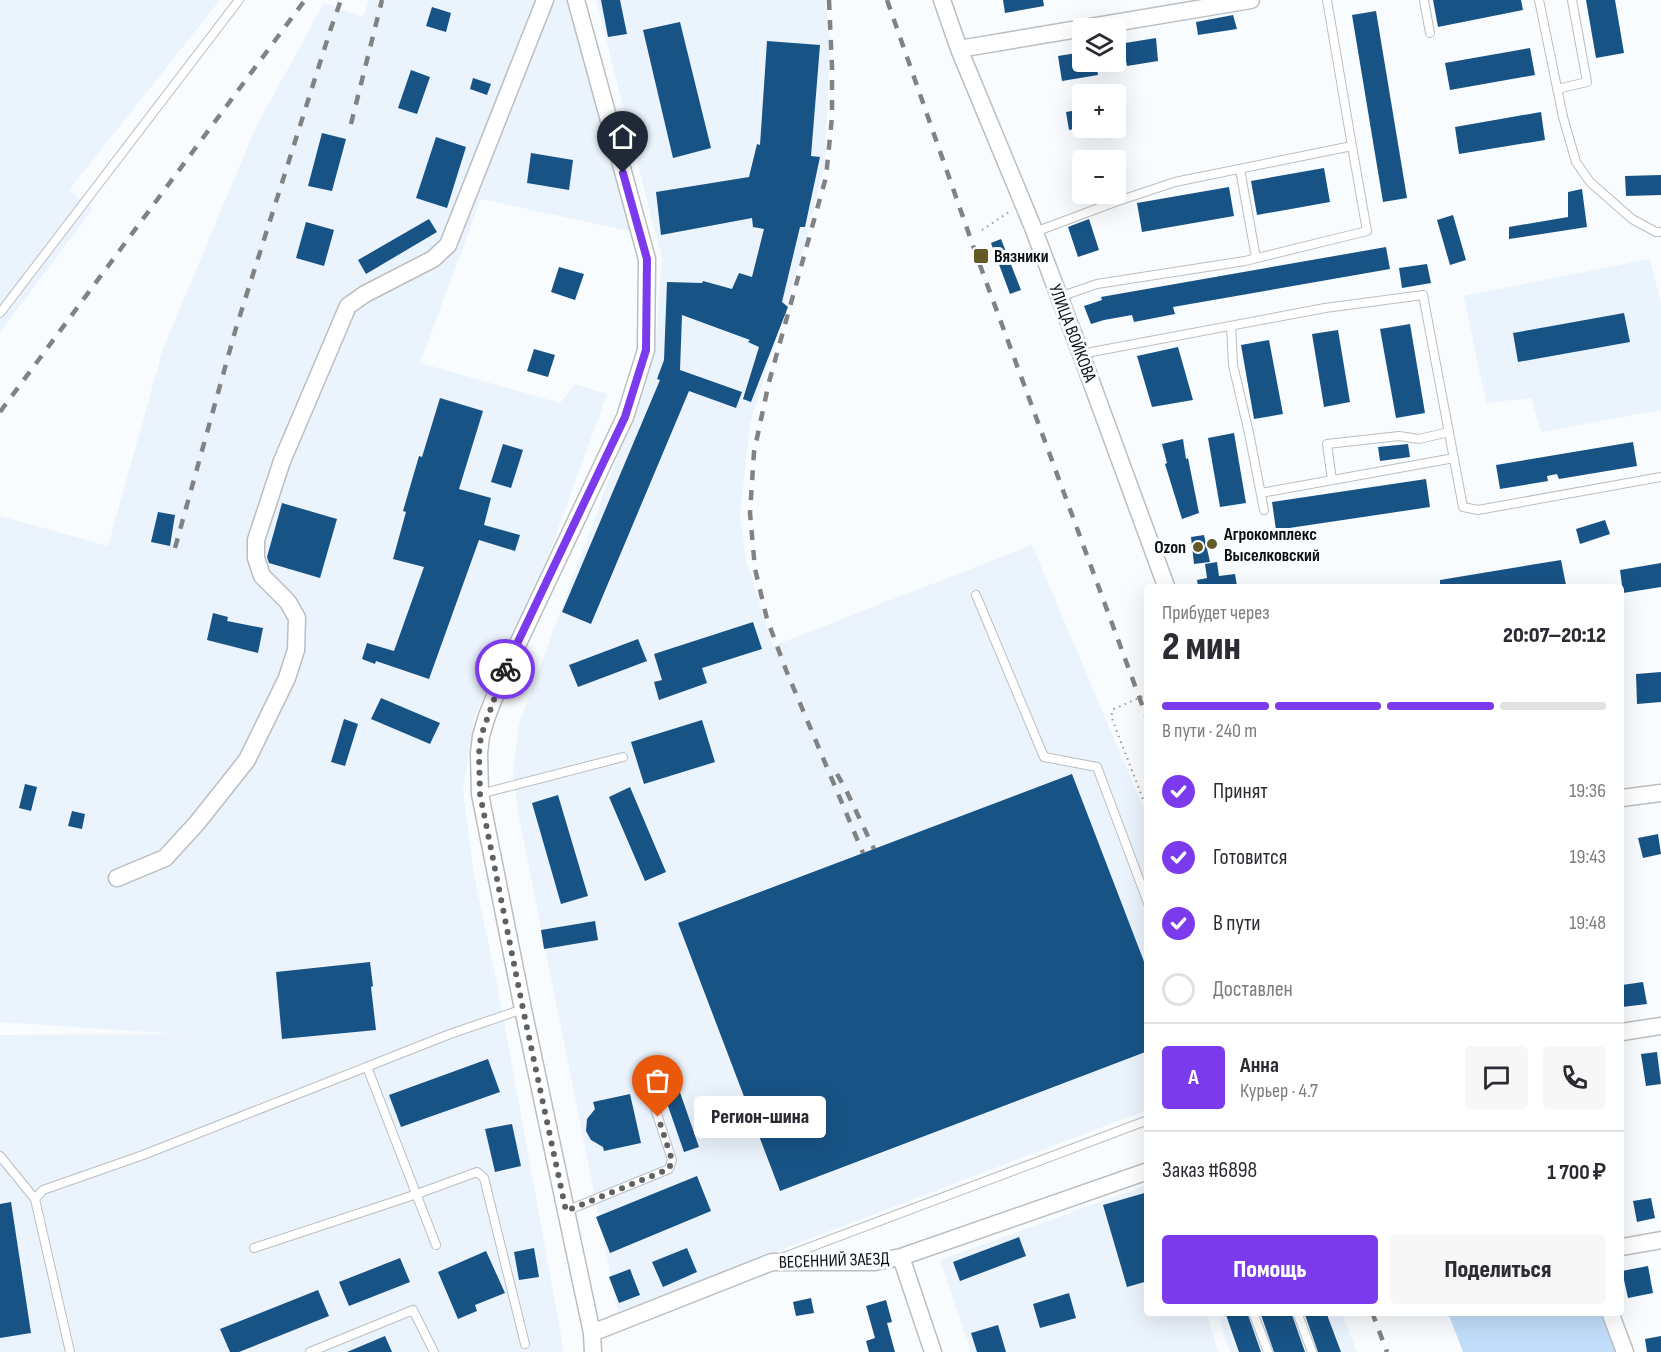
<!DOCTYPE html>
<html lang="ru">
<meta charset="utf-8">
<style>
:root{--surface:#fff;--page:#f7f7f7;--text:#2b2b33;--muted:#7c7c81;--line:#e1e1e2;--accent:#7c3aed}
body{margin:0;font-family:"Sofia Sans Condensed",sans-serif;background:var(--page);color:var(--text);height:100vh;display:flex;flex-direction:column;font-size:22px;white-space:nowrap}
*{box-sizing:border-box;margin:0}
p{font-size:20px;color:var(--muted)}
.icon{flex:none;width:33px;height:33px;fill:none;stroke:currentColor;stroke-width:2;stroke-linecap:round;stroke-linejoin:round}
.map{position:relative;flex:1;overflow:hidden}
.sheet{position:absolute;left:1144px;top:584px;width:480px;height:732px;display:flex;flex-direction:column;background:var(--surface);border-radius:6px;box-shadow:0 6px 24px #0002}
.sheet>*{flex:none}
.buttons{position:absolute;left:1072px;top:18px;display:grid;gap:12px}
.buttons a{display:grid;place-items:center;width:54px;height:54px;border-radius:6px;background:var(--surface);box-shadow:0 6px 24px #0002;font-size:30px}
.pin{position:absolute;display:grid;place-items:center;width:51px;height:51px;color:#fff;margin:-62px -26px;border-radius:50% 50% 50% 0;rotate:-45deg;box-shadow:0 0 6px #0007}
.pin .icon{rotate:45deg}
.courier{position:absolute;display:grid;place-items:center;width:60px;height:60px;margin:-30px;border:4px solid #7c3aed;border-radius:50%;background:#fff;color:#222;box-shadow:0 2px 8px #0007}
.bubble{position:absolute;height:42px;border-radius:6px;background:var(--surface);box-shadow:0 6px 24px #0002;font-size:20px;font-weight:800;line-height:42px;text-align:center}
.overview em{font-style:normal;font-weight:800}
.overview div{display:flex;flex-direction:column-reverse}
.overview{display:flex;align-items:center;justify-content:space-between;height:102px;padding:0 18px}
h1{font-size:39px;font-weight:800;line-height:45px}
.bar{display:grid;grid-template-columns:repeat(4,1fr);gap:9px 6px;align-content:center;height:72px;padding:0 18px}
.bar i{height:8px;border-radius:4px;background:var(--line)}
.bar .current{background:var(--accent)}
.bar p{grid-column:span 4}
.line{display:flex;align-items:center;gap:15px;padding:0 18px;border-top:2px solid var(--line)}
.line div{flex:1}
.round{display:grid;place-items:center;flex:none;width:63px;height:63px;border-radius:6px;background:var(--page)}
ol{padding:0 18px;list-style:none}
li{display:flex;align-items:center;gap:18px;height:66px}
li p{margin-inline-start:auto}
li .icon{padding:6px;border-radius:50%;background:var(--accent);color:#fff;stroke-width:4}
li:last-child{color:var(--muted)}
li i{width:33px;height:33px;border:3px solid var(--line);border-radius:50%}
.action{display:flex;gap:12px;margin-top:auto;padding:12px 18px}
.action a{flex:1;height:69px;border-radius:6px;background:var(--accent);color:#fff;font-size:24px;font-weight:800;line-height:69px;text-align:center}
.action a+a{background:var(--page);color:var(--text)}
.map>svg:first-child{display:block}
</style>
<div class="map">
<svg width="1661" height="1352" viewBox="0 0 1661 1352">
<rect width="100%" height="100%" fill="#f9fcfe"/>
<path fill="#ebf3fd" d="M0,0H220L69,190L93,209L0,332Z
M369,0H572L633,232L481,199L420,363L560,403L575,384L607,394L549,554L474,718L463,791L474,876L497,983L564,1352H0V1035L178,1034L0,1022V516L108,546L163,349L256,127L324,3L363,17Z
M596,0H825L830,38L825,164L806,241L750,424L740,514L746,560L773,646L1032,545L1148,819L1147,1110L618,1312L518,812L513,772L519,724L655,355L662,258Z
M1650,259L1661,304V410L1541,432L1531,398L1486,403L1464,296Z
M1147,1185L1148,1312L1207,1313L1218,1352H971L940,1260Z
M1218,1313H1342L1357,1352H1230Z"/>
<path fill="#c2ddf9" d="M1448,1313H1614L1629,1352H1463Z"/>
<path fill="#185386" d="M601,0H620L627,34L608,37Z
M1003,0H1043L1044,6L1005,13Z
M1433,0H1521L1523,10L1438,27Z
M1586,0H1615L1624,53L1596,58Z
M432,7L451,13L446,32L426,26Z
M1376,11L1407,198L1383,202L1352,15Z
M1233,15L1237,29L1198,35L1196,22Z
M680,22L711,148L673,158L643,30Z
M1156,38L1158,61L1127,66L1126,61H1122L1119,44Z
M767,41L820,45L811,156L820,157L805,227H800L782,302L788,307L751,402L743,399L759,347L748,342L750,340L682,315L680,370L742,392L736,408L689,391L591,624L562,612L660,380L657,379L664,360L667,282L702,283L703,281L732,289L739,273L752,277L764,229L753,227L752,218L661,235L656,192L749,177L757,144L760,145Z
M1530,48L1535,75L1450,90L1445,63Z
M1083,52V62H1096L1098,75L1062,81L1058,56Z
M411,70L430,77L417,114L398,108Z
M473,78L491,84L487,95L470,89Z
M1083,109V127L1069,130L1066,112Z
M1541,112L1545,140L1459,154L1455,127Z
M322,133L346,139L332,191L308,186Z
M436,137L466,147L447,208L416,198Z
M531,153L573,160L569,190L527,183Z
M1324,168L1330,202L1257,215L1251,181Z
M1661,175V195L1626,196L1625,176Z
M1229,187L1234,216L1142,232L1137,203Z
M1582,189L1587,227L1509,239V227L1568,217V192Z
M1453,215L1466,260L1450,265L1437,220Z
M429,219L437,232L366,274L358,260Z
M1089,219L1099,250L1078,257L1068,227Z
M306,222L334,230L324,266L296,258Z
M1001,239L1021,290L1010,294L991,243Z
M1386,247L1390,269L1173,307L1175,314L1134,322L1132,315L1104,320L1091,324L1084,306L1102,300L1101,297Z
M1427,264L1431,283L1402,288L1399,268Z
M559,267L584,274L575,300L551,292Z
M1624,313L1630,342L1518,362L1513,333Z
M1410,324L1425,413L1396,418L1380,329Z
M1338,330L1350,402L1324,407L1312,334Z
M1269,340L1283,414L1254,419L1241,345Z
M1178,347L1193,400L1152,407L1137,356Z
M534,349L555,355L548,377L527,371Z
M440,398L483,411L459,489L491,498L484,525L520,535L515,551L479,540L429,679L376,661L375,664L362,659L367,643L394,651L424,567L393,559L406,512L403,511L419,456L422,457Z
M1234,433L1246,503L1220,507L1208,438Z
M1183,439L1186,459L1188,458L1199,513L1182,519L1165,464L1167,463L1162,444Z
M1633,442L1637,466L1559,479L1557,474L1547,476L1548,481L1500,489L1496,465Z
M503,444L523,450L511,488L491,482Z
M1408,444L1410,457L1380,461L1378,447Z
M1426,479L1430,507L1276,530L1272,502Z
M282,503L337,519L320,578L269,563L267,557Z
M158,512L175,515L170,546L151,542Z
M1605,520L1610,534L1580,544L1576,529Z
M1204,535L1210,562L1194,564L1191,537Z
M1561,560L1566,585L1556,586H1440V580Z
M1217,562L1219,576L1235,574L1237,586H1198L1197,580L1207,578L1205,564Z
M1661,563V587L1623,593L1620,570Z
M213,613L228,617L227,621L263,628L258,653L207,640Z
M753,622L762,649L702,668L707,683L659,700L654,682L662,680L654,654Z
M638,639L647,661L578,687L569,665Z
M1661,672V702L1637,704L1636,674Z
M381,698L440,723L430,744L371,719Z
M344,719L358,724L345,766L331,762Z
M702,720L715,762L644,784L631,742Z
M1072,774L1148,972V1051L780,1191L678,923Z
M25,784L37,787L31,811L19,808Z
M630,787L666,872L645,881L609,797Z
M558,795L588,896L561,904L532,803Z
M72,811L85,814L82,829L68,826Z
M1658,834L1661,854L1643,858L1638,838Z
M595,921L598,940L544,949L541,930Z
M370,962L373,986L371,987L376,1030L282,1039L276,972Z
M1643,982L1647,1004L1622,1007V985Z
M1657,1052L1661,1084L1646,1086L1641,1054Z
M488,1059L500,1092L401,1127L389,1095Z
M675,1078L699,1147L684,1152L660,1083Z
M630,1094L641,1143L604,1151L603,1147L591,1140L586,1131L587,1119L595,1109L593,1102Z
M512,1124L521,1166L495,1172L485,1129Z
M697,1176L711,1211L610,1253L596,1217Z
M1148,1192V1281L1127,1287L1103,1205Z
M1651,1198L1655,1218L1637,1222L1633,1201Z
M11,1202L31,1333L0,1338V1204Z
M1019,1237L1026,1256L960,1281L953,1262Z
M534,1248L539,1277L519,1280L514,1252Z
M687,1248L697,1272L663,1287L652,1262Z
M486,1251L505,1293L475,1305L477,1311L458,1319L438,1272Z
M400,1258L410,1282L349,1306L339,1282Z
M1648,1266L1653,1293L1628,1298L1622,1271Z
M630,1269L640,1295L619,1303L609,1277Z
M318,1290L329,1316L239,1352H230L220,1329Z
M1069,1293L1076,1318L1040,1328L1033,1304Z
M811,1298L814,1313L796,1316L793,1302Z
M886,1300L892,1322L887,1323L895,1352H869L866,1341L875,1338L866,1306Z
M1225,1312H1247L1261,1352H1239Z
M1260,1312H1291L1305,1352H1274Z
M1304,1312H1326L1341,1352H1318Z
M998,1325L1006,1352H977L971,1333Z
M385,1336L392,1352H347Z
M1661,1336V1352H1647L1645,1339Z"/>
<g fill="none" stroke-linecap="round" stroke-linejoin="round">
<g stroke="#bbbec1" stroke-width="10">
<path id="lane" d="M1424,0L1430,33
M1539,0L1563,117L1576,162L1590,182L1632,219L1656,232H1661
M1557,89L1587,82L1572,0
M1240,169L1256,258
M1035,232L1115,202L1175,182L1352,146L1327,0
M1059,297L1097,284L1245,261L1367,231L1352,146
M0,313L239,0
M1231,326L1233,365L1249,433L1264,510
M1081,354L1325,308L1423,295L1463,507L1478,510L1661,477
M1332,480L1327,444L1399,436L1419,439L1449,432
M1261,493L1454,458
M976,595L1044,757L1097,767L1148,903
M480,794L623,757
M367,1067L436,1245
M0,1156L35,1199
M566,1211L669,1169L672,1160L651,1096
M254,1248L417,1194L477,1172L484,1178L525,1344
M784,1257L1148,1120
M1253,1312L1268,1352
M1297,1312L1312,1352
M70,1352L35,1199L43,1190L143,1155L450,1034L523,1009
M310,1352L413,1310L434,1352"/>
</g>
<g stroke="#bbbec1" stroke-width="19">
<path id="street" d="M576,0L647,259L646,350L625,417L505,671L487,716L481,736L479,753L480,794L523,1009L592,1333L593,1352
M942,0L959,49L1032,225L1081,354L1166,586
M959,49L1251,0
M1622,798L1661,793
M117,878L165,858L197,823L247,760L287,678L296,650L297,618L288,602L262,576L256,558V540L282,461L348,306L365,294L433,259L448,245L545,0
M1622,1032L1661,1026
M1622,1247L1661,1240
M901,1257L933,1352
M1610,1312L1625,1352
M592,1333L772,1262H875L901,1257L1148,1171"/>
</g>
<path stroke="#989a9c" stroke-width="2" stroke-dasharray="1.5 4.5" stroke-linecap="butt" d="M982,230L1009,212
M1148,694L1114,709L1111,716L1148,812"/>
<use href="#lane" stroke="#fff" stroke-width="8"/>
<use href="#street" stroke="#fff" stroke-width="16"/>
<path stroke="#808284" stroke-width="4.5" stroke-dasharray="10 10" stroke-linecap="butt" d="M829,0L832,67V117L826,177L769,382L754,452L750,513L755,569L767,619L786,670L863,853
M887,0L977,257L1148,721
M351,124L382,0
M0,412L305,0
M175,548L236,328L331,28L341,0
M837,774L846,790L874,849
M1372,1312L1387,1352"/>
</g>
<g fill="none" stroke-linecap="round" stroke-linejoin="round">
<path stroke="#606163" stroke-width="6" stroke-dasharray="0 10.8" d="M505,669L481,736L479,753L480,794L523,1009L566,1211L669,1169L672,1160L658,1117"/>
<path stroke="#7c3aed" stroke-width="8" d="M505,669L625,417L646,350L647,259L623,173"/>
</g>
<g fill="#635a26" stroke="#f9fcfe" stroke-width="2">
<rect x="973" y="248" width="16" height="16" rx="3"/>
<circle cx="1212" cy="544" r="6"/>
<circle cx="1198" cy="547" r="6"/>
</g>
<g text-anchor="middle" stroke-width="6" stroke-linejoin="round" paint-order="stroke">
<g font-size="18" font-weight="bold" fill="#0d0e0f" stroke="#f9fcfe" text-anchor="start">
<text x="994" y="262">Вязники</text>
<text x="1224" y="540">Агрокомплекс<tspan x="1224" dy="21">Выселковский</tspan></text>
<text x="1186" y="553" text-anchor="end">Ozon</text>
</g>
<g font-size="18" fill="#0d0e0f" stroke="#f9fcfe">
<text transform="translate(1073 333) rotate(69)" y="6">УЛИЦА ВОЙКОВА</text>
<text transform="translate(834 1260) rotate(-2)" y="6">ВЕСЕННИЙ ЗАЕЗД</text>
</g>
</g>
</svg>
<div class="buttons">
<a><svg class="icon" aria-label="layers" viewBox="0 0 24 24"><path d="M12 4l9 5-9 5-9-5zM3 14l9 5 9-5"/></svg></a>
<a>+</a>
<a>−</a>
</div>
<div class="pin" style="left:658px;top:1117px;background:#ea580c"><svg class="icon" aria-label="bag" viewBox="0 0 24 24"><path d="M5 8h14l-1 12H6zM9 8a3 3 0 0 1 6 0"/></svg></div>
<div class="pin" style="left:623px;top:173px;background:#1f2937"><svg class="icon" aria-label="home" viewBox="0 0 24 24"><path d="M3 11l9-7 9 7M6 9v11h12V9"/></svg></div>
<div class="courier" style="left:505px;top:669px"><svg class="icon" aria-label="bike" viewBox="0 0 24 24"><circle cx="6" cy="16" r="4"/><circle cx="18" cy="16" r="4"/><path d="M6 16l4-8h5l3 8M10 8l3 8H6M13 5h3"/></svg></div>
<div class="bubble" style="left:694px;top:1096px;width:132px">Регион-шина</div>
<section class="sheet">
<div class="overview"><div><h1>2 мин</h1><p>Прибудет через</p></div><em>20:07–20:12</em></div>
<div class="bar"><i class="current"></i><i class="current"></i><i class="current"></i><i></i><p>В пути · 240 m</p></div>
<ol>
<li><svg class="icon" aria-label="check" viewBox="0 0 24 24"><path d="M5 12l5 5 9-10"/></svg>Принят<p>19:36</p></li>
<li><svg class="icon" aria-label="check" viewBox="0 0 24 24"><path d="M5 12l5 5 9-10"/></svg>Готовится<p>19:43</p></li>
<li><svg class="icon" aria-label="check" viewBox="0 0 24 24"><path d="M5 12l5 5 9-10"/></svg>В пути<p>19:48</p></li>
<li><i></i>Доставлен</li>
</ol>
<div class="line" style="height:108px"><b class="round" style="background:var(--accent);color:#fff">А</b><div><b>Анна</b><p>Курьер · 4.7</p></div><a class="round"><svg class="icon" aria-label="chat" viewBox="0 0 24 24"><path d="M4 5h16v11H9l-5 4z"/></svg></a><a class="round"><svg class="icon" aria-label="phone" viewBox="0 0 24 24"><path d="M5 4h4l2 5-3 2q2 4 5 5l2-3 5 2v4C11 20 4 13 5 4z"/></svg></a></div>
<div class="line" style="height:78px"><div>Заказ #6898</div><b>1 700 ₽</b></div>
<div class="action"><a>Помощь</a><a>Поделиться</a></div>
</section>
</div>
